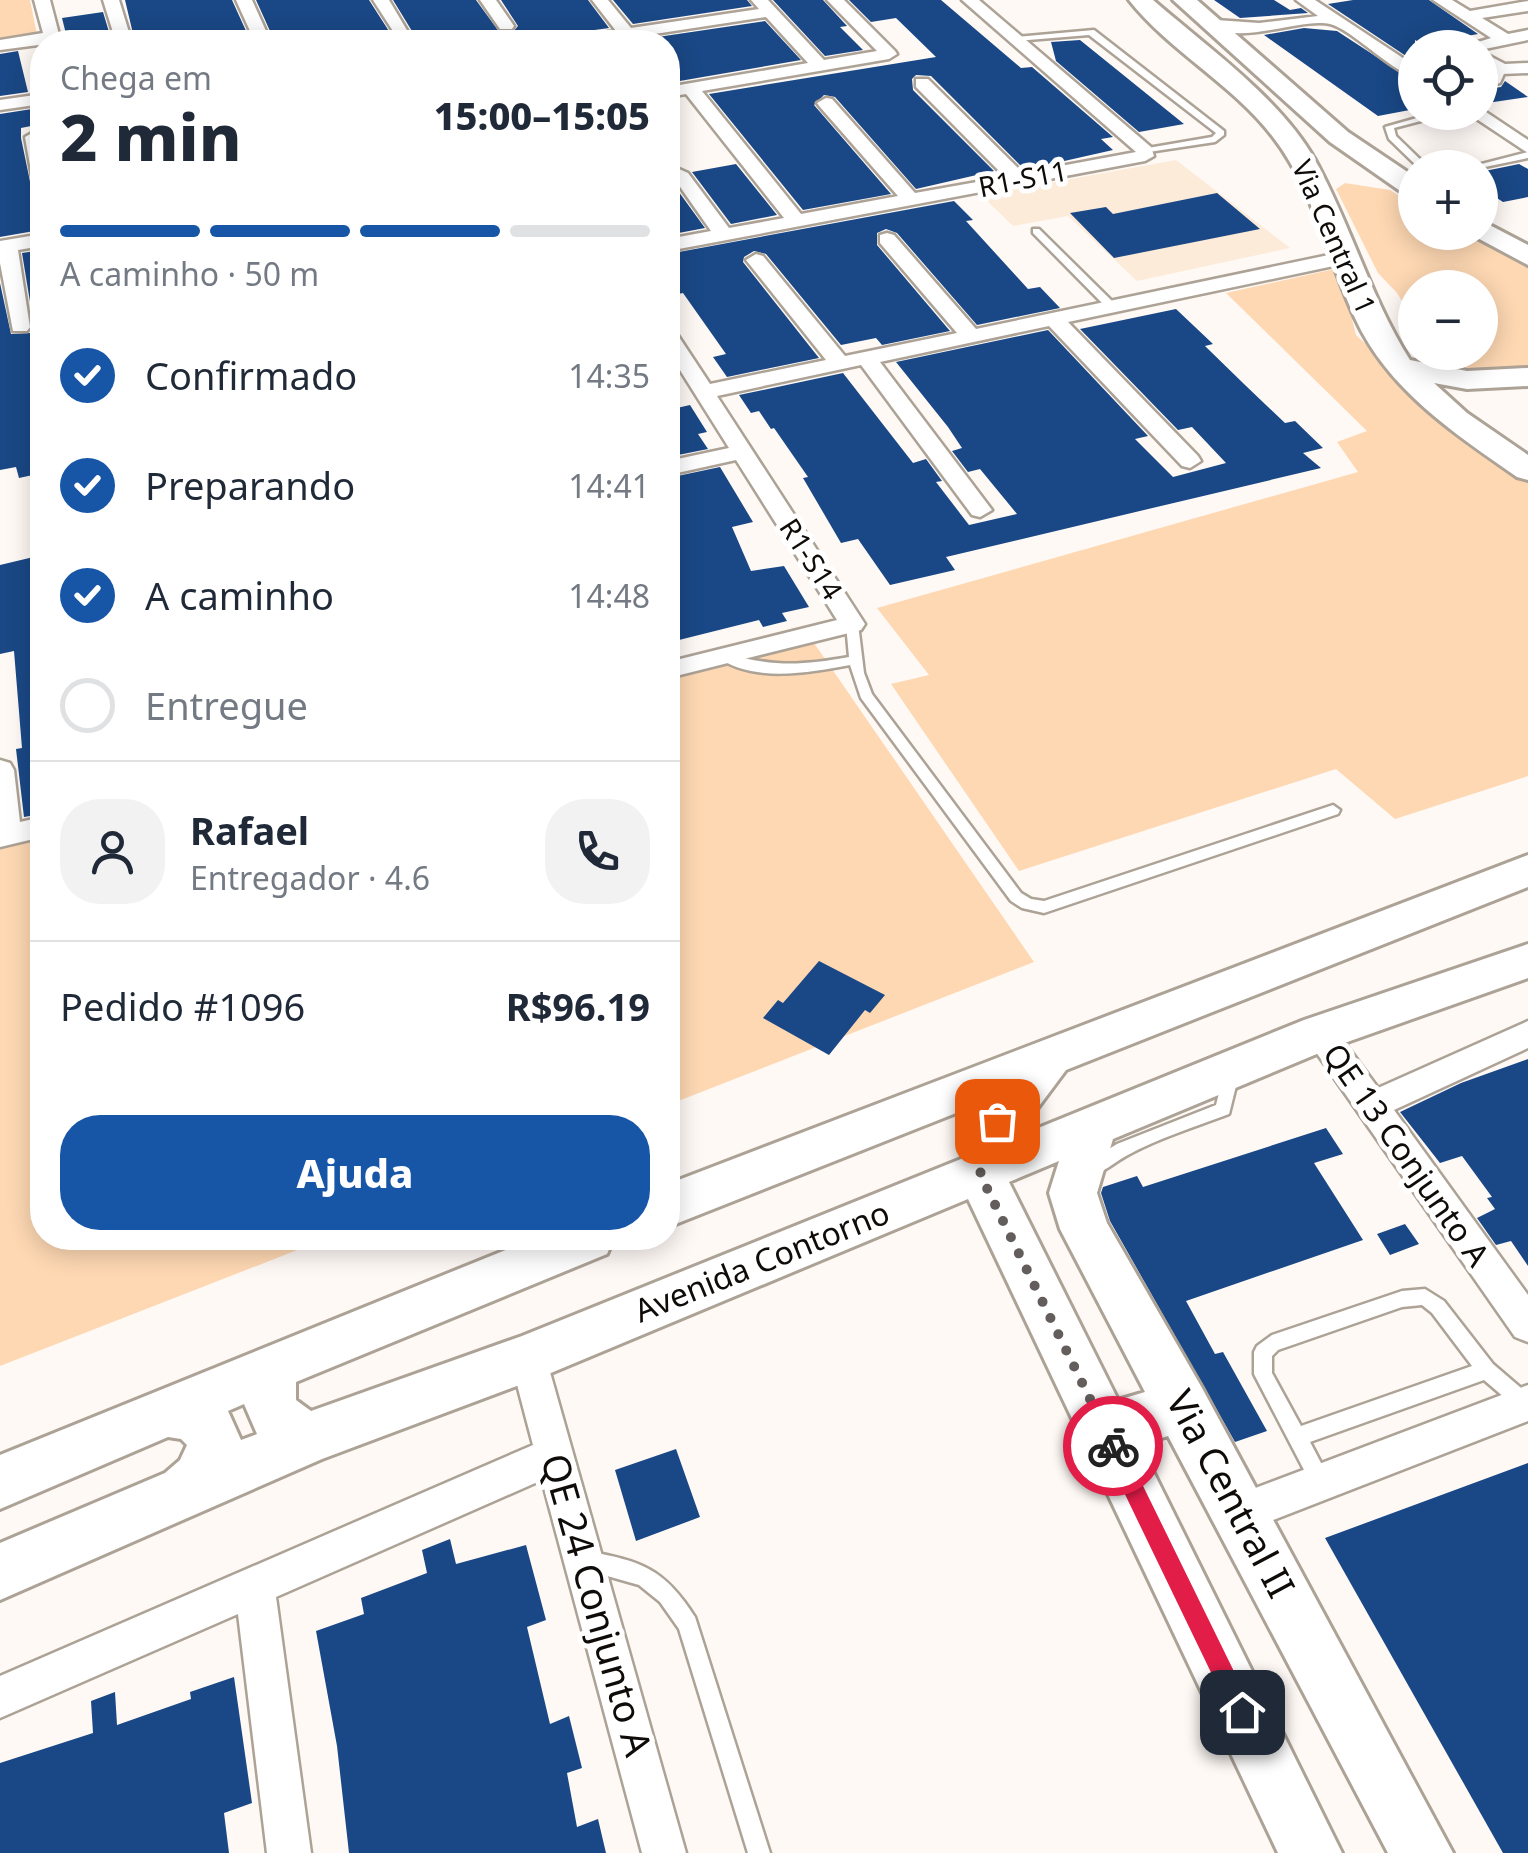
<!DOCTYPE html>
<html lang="pt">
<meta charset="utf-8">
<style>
:root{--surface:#fff;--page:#f2f2f3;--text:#1f2937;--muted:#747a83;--line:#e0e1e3;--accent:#1756a6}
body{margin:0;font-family:"Noto Sans",sans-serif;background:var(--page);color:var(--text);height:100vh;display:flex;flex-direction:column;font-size:38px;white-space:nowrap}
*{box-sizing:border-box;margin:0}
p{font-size:32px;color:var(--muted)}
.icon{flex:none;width:55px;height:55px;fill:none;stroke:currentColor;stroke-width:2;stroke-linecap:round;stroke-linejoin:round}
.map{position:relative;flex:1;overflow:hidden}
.drawer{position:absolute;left:30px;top:30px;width:650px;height:1220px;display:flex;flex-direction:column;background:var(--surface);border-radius:40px;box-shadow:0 5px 25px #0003}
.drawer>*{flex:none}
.tools{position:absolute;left:1398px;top:30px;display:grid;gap:20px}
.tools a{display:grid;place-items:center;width:100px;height:100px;border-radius:50%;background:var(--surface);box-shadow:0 5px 25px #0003;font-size:50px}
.pin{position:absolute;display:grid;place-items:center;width:85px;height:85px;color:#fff;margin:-42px;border-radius:20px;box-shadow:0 5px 15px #0006}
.courier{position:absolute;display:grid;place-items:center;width:100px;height:100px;margin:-50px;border:8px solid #e11d48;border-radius:50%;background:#fff;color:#222;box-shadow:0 2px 12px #0007}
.head em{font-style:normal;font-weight:800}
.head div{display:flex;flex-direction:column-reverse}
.head{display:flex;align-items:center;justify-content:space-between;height:170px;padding:0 30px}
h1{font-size:65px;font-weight:800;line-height:75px}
.bar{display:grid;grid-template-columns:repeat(4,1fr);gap:15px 10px;align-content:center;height:120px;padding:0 30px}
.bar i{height:12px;border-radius:8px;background:var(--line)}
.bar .on{background:var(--accent)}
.bar p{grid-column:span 4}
.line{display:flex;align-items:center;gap:25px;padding:0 30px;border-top:2px solid var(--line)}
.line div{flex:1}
.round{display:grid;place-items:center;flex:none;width:105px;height:105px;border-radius:40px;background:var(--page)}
ol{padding:0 30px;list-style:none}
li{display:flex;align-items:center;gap:30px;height:110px}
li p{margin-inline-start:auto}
li .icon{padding:10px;border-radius:50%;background:var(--accent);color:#fff;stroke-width:4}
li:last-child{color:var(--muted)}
li i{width:55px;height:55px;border:5px solid var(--line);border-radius:50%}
.button{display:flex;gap:20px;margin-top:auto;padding:20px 30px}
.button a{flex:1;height:115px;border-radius:40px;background:var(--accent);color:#fff;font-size:40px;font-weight:800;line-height:115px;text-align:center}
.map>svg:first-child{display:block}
</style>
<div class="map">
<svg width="1528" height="1853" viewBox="0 0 1528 1853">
<rect width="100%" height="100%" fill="#fef9f5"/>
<path fill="#fdebd9" d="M1176,160L1290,248L1137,281L1068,216L1013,226L981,195Z"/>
<path fill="#fed8b3" d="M0,0H30L37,35L0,40Z
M1345,183L1390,190L1415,206V232L1467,233L1528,268V366C1499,368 1454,380 1433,353L1480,352V288H1415V322L1397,293L1378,273L1336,189Z
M1339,268L1356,335L1475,447L1528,483V776L1395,819L1336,769L1019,871L891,684L929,675L877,608L1358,472L1337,442L1367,431L1226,293Z
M814,643L1034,962L668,1105V679Z
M42,836V1238H328L0,1366V846Z"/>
<path fill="#1a4886" d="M125,0H232L251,42H135Z
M256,0H369L394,39L275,42Z
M393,0H476L500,33H512L518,26L501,0H588L609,28L573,33L563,42H549V38L515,42H425L421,34L415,36Z
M613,0H747L752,6L633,24Z
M773,0H823L847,26L840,27L863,50L825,56Z
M849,0H941L1021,68L1032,67L1113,137L1101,139L1113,150L1051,164L1021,166L931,76L916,75L912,79L913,90L994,171L916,189L835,97L824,95L814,105L891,194L803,210L709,94L936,57L896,18L871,22Z
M1214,0H1274L1290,10L1301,8L1308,13L1240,18Z
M1353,0H1429L1478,34L1422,44L1415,40V62L1328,4Z
M103,12L112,42H68L62,18Z
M765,21L801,60L668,83V42H624Z
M1304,28L1337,31L1415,82V109L1378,116L1264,35Z
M1080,40L1184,124L1139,132L1056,61L1051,42Z
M18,51L28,92L0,96V54Z
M1505,81L1528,97L1480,104V90L1501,87Z
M32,109L36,125L21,128V138L40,230L0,237V114Z
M736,164L777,215L731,224L692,172Z
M1519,164L1528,169V197L1503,202L1480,187V172Z
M668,180L673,184L705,228L668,235Z
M1217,193L1260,229L1114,258L1070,213L1106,207L1113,214Z
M954,201L973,220L966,221L1028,289L1040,287L1060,308L977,325L897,233L886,229L877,233V245L950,331L882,345L876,338L841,345L766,254L754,251L744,257L743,262L819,358L727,377L713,357L726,354L683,293L668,296V254Z
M42,250V473L19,478L16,467L0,470V283L11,334L30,333L34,326L22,253Z
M1176,309L1213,344L1205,346L1244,384L1285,423L1295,421L1323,448L1303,453L1321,468L946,557L955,570L890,585L858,539L841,543L803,478L808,477L774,428L771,429L759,411L751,413L739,395L843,373L913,463L926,459L942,481L936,482L969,525L1017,514L980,469L968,472L952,451L962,448L948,427L896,362L1048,330L1148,436L1135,439L1173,477L1226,463L1192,427L1178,430L1080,329Z
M690,405L707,432L698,434L708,449L668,457V410Z
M720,467L753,522L732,527L751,571L784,566L809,607L782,613L787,621L763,627L759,620L679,640L668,620V478Z
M42,555V814L24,817L16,749L22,748L14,651L0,654V565Z
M819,961L885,995L870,1013L865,1010L829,1055L763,1018L778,1000L783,1003Z
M1528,1059V1266L1511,1241L1496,1245L1477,1218L1495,1209L1487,1198L1492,1197L1462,1156L1440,1163L1400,1112L1461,1083Z
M1326,1128L1343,1154L1314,1163L1363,1240L1186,1301L1215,1354L1223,1352L1267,1431L1235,1442L1110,1221L1101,1193L1103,1187L1137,1176L1143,1187Z
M1405,1224L1419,1244L1390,1255L1377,1234Z
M676,1449L700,1517L636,1541L615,1470Z
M1528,1463V1853H1503L1325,1538Z
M450,1539L456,1564L526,1545L546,1620L527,1627L550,1724L569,1716L582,1768L567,1773L577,1827L598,1819L606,1853H349L337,1746L316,1631L364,1614L361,1598L427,1573L422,1550Z
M234,1677L252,1803L224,1813L229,1853H0V1763L93,1733L91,1701L115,1692L117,1725L191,1699L190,1692Z"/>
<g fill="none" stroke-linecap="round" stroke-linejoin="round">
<g stroke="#ada296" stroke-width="5">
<path id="lane" d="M1094,30L1224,131V135L1215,142L1142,153V149L1212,137L1216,133L1089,35L1015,41L1011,39L1015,37Z
M1499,67L1506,69L1500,83L1480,87V81L1494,79Z
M1438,112H1455L1394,128L1396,136L1429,168H1419L1389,139L1385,127Z
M1528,152V158L1480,168H1466Z
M1033,229H1039L1114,303V307H1106L1033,233Z
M852,620L858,624L864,673L872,694L1021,893L1031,899L1044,901L1333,805L1340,810L1338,814L1044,913L1022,908L1011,901L861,698L850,665C808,673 752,683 716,656L722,652C771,667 799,666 849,657L846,624Z
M1231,1067L1237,1069L1239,1074L1229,1114C1195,1127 1158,1138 1126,1156C1113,1163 1100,1177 1085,1174L1083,1169L1085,1164L1117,1144L1216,1105L1225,1069Z
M1425,1289L1444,1301L1493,1364L1528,1394V1411L1518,1409L1484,1380L1310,1442L1331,1482L1328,1489L1321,1492L1314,1489L1254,1374V1352L1257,1346L1272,1335L1402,1291ZM1422,1305L1432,1313L1472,1366L1301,1426L1272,1373V1356L1278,1350L1402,1307Z
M586,1551C641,1561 664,1568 695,1617L770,1853H748L679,1629L660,1602L639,1585L579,1568L576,1561L579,1554Z"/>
</g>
<g stroke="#ada296" stroke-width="5">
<path id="street" d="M34,0H50L61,42L0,50V40L43,33Z
M103,0H119L132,42H116Z
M236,0H252L271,42H255Z
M373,0H389L414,42H400Z
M480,0H496L514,26L512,29H500Z
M592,0H608L631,28L759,9L751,0H768L824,60L877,51L827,0H844L895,51L897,54L889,59L702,91L801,214L898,196L820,107L817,103L826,98L832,99L915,193L1005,177L916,87V79H928L1023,173L1136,152L962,0H979L1151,147L1154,156L1145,161L668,251V239L711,231L676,181L668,176V164L688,173L729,228L784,218L686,94L668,97V87L808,63L766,17L602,42H566L574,37L616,31Z
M1296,0H1315L1415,66V78C1389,69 1351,29 1330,24C1301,17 1239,47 1208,25L1216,20L1259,23L1318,16Z
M1433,0H1452L1470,11L1528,1V11L1482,18L1508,34L1528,30V40L1480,50L1459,48L1491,38Z
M1480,51L1505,64L1528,63V73L1502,74L1480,63Z
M42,94V104L0,110V100Z
M1480,108L1528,140V153L1466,112H1480Z
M34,132L42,136V188L33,182L25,137Z
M887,233L894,235L976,329L1343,252L1353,258L1343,264L1068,322L1198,456L1201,461L1190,468L1182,466L1049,326L880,362L992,510L980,517L972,515L861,365L717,396L865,624L861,630L668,678V662L837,620L736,460L668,475V461L729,448L668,351V329L675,331L710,384L826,360L746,260L756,254L763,256L845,356L957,333L880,243V235Z
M42,234V246L18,250L30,327L27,331H13L0,263V241Z
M0,760L10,763L14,770L20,822L42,817V837L0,847Z
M1320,1020L1331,1024L1378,1088L1528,1021V1048L1394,1110L1528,1295V1342L1515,1337L1309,1042L1304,1033L1309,1024Z
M528,1341L541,1346L546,1358L686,1853H642L542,1480L276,1597L311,1853H267L238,1614L0,1718V1676L533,1445L510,1358L515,1346Z
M1528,1385V1421L1240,1533L1226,1527L1220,1513L1226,1499Z"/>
</g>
<g stroke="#ada296" stroke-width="6">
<path id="secondary" d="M1129,0H1153C1206,46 1281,99 1315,160C1351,225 1370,297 1410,360L1467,371L1528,368V386L1467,389L1434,383L1467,413L1528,455V480L1517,477C1454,433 1388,390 1355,318C1328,260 1313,188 1273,137C1233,84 1170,52 1129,0Z
M1173,0H1197L1348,132L1415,177V197L1406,195L1330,142Z
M1480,220L1528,245V265L1470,234L1480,232Z
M1528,855V887L1066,1070L1016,1137L1304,1020L1528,944V978L1336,1046L1113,1139L1097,1193L1107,1223L1202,1388L1453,1853H1388L1168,1436L1140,1445L1342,1853H1278L968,1199L546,1375L322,1459L0,1600V1543L165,1473L180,1460L187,1445L181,1439L168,1437L0,1509V1455L535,1238H614L607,1254L296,1382V1400L311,1411L522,1336L961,1159L984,1102L668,1227V1184ZM1059,1161L1049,1193L1060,1229L1145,1392L1118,1400L1009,1182ZM244,1404L257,1434L241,1440L228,1411Z"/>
</g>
<use href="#lane" fill="#fff" fill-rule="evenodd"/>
<use href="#street" fill="#fff" fill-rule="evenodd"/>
<use href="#secondary" fill="#fff" fill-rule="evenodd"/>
</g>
<path fill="#e11d48" d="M1113,1436L1120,1439L1250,1704L1254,1712L1250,1720L1242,1723L1234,1720L1105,1453L1102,1446Z"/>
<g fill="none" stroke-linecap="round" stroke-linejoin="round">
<path stroke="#635e5b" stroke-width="10" stroke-dasharray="0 18" d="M997,1121L980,1174L1113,1446"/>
</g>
<g text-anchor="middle" stroke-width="10" stroke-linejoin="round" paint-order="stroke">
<g font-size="28" fill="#0f0b08" stroke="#fff">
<text transform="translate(1023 179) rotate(-11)" y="10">R1-S11</text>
<text transform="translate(1334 237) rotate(66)" y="10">Via Central 1</text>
<text transform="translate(811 559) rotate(57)" y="10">R1-S14</text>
</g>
<g font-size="32" fill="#0f0b08" stroke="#fff">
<text transform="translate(1406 1155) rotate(55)" y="11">QE 13 Conjunto A</text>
<text transform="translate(762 1262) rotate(-22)" y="11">Avenida Contorno</text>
</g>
<g font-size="38" fill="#0f0b08" stroke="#fff">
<text transform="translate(1230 1494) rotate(62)" y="13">Via Central II</text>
<text transform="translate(596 1605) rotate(74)" y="13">QE 24 Conjunto A</text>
</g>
</g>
</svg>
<div class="tools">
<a><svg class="icon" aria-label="locate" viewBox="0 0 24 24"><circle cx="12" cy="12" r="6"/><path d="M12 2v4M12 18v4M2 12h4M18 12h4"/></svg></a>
<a>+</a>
<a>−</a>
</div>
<div class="pin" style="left:997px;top:1121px;background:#ea580c"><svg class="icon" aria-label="bag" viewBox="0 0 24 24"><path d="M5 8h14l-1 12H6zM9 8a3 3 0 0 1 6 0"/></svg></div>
<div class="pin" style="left:1242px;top:1712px;background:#1f2937"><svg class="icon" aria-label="home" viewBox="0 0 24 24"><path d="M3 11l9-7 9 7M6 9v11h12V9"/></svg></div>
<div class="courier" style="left:1113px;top:1446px"><svg class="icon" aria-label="bike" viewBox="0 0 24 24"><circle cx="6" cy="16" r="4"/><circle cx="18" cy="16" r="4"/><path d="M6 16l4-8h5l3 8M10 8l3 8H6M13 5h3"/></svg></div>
<section class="drawer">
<div class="head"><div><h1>2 min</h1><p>Chega em</p></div><em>15:00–15:05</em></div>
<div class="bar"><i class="on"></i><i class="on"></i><i class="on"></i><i></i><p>A caminho · 50 m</p></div>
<ol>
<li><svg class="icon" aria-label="check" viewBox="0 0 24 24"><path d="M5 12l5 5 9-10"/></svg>Confirmado<p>14:35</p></li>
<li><svg class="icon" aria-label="check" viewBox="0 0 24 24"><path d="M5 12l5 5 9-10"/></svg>Preparando<p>14:41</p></li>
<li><svg class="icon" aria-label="check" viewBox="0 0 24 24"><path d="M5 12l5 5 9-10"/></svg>A caminho<p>14:48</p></li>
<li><i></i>Entregue</li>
</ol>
<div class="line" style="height:180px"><a class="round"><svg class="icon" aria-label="person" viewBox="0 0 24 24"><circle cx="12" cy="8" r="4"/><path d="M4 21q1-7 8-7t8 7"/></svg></a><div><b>Rafael</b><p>Entregador · 4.6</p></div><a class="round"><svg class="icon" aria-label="phone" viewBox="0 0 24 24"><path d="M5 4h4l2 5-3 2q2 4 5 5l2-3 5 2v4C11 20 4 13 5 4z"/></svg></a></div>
<div class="line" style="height:130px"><div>Pedido #1096</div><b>R$96.19</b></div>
<div class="button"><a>Ajuda</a></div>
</section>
</div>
